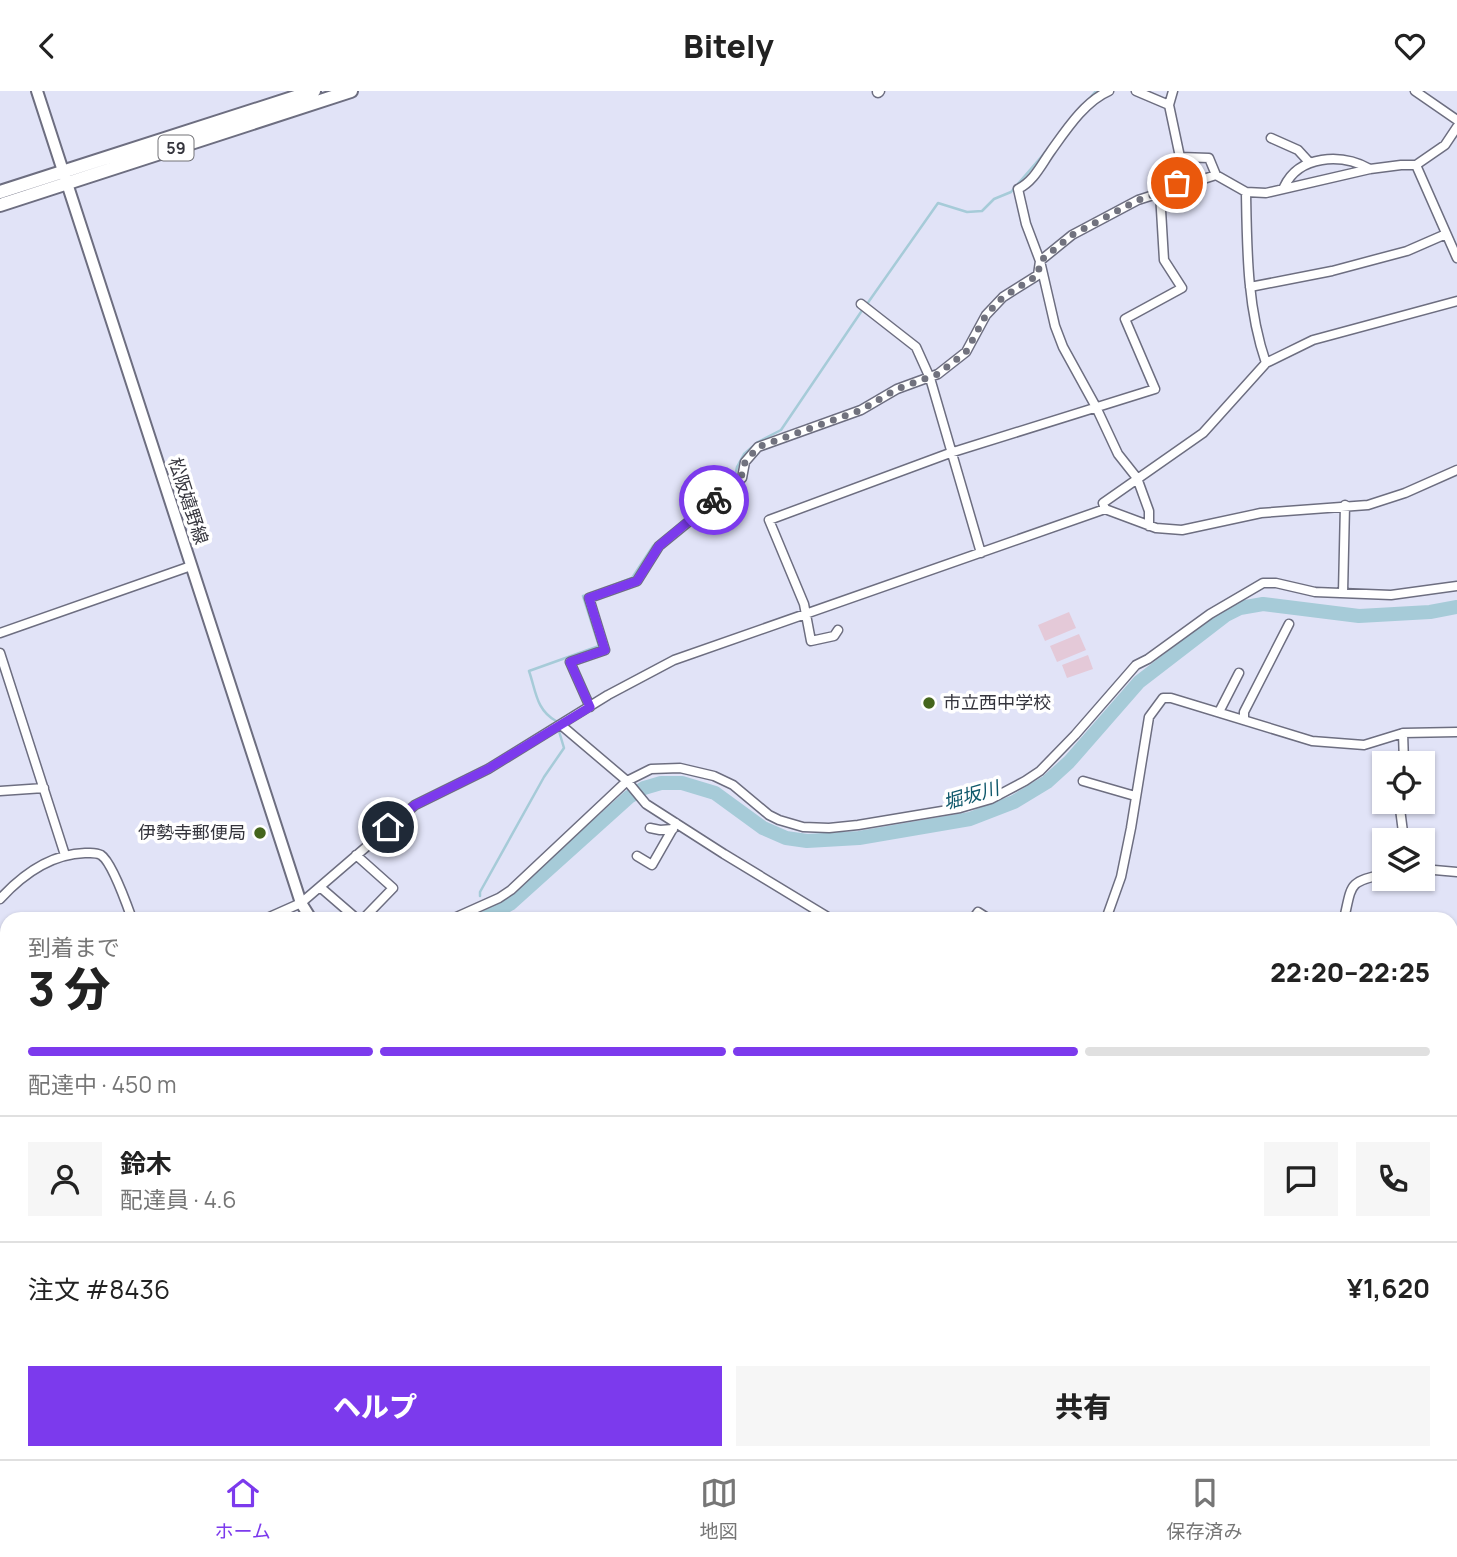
<!DOCTYPE html>
<html lang="ja">
<meta charset="utf-8">
<style>
:root{--surface:#fff;--page:#f6f6f6;--text:#222;--muted:#767676;--line:#e0e0e0;--accent:#7c3aed}
body{margin:0;font-family:Manrope,"Noto Sans JP",sans-serif;background:var(--page);color:var(--text);height:100vh;display:flex;flex-direction:column;font-size:26px;white-space:nowrap}
*{box-sizing:border-box;margin:0}
p{font-size:23px;color:var(--muted)}
.icon{flex:none;width:38px;height:38px;fill:none;stroke:currentColor;stroke-width:2;stroke-linecap:round;stroke-linejoin:round}
.map{position:relative;flex:1;overflow:hidden}
.details{position:absolute;left:0px;top:821px;width:1458px;height:548px;display:flex;flex-direction:column;background:var(--surface);border-radius:21px 21px 0 0;box-shadow:0 2px 5px #0004}
.details>*{flex:none}
.controls{position:absolute;left:1372px;top:660px;display:grid;gap:14px}
.controls a{display:grid;place-items:center;width:63px;height:63px;border-radius:0px;background:var(--surface);box-shadow:0 2px 5px #0004;font-size:35px}
.pin{position:absolute;display:grid;place-items:center;width:60px;height:60px;color:#fff;margin:-30px;border:4px solid #fff;border-radius:50%;box-shadow:0 2px 7px #0007}
.courier{position:absolute;display:grid;place-items:center;width:70px;height:70px;margin:-35px;border:5px solid #7c3aed;border-radius:50%;background:#fff;color:#222;box-shadow:0 2px 9px #0007}
.headline em{font-style:normal;font-weight:800}
.headline div{display:flex;flex-direction:column-reverse}
.headline{display:flex;align-items:center;justify-content:space-between;height:119px;padding:0 28px}
h1{font-size:46px;font-weight:800;line-height:52px}
.bar{display:grid;grid-template-columns:repeat(4,1fr);gap:10px 7px;align-content:center;height:84px;padding:0 28px}
.bar i{height:9px;border-radius:5px;background:var(--line)}
.bar .on{background:var(--accent)}
.bar p{grid-column:span 4}
.line{display:flex;align-items:center;gap:18px;padding:0 28px;border-top:2px solid var(--line)}
.line div{flex:1}
.round{display:grid;place-items:center;flex:none;width:74px;height:74px;border-radius:0px;background:var(--page)}
.cta{display:flex;gap:14px;margin-top:auto;padding:14px 28px}
.cta a{flex:1;height:80px;border-radius:0px;background:var(--accent);color:#fff;font-size:28px;font-weight:800;line-height:80px;text-align:center}
.cta a+a{background:var(--page);color:var(--text)}
header{display:flex;justify-content:space-between;align-items:center;height:91px;padding:0 28px;background:var(--surface);font-size:32px;font-weight:800}
.menu{display:flex;justify-content:space-around;align-items:center;height:98px;border-top:2px solid var(--line);background:var(--surface);font-size:19px;color:var(--muted)}
.menu a{display:grid;justify-items:center;gap:4px}
.menu .on{color:var(--accent)}
.map>svg:first-child{display:block}
</style>
<header><svg class="icon" aria-label="back" viewBox="0 0 24 24"><path d="M15 5l-7 7 7 7"/></svg>Bitely<svg class="icon" aria-label="heart" viewBox="0 0 24 24"><path d="M12 20l-8-8c-3-5 5-10 8-4 3-6 11-1 8 4z"/></svg></header>
<div class="map">
<svg width="1457" height="1368" viewBox="0 0 1457 1368">
<rect width="100%" height="100%" fill="#e1e3f7"/>
<path fill="#e4c9d8" d="M1069,521L1076,537L1045,550L1038,534Z
M1079,543L1086,559L1057,571L1050,555Z
M1088,564L1093,578L1067,587L1062,574Z"/>
<g fill="none" stroke-linecap="round" stroke-linejoin="round">
<path stroke="#a6cbd8" stroke-width="2.5" d="M1084,14L1096,0
M867,213L938,112L967,121L982,120L994,108L1011,101L1049,57
M606,497L632,487L653,455L735,386L737,376L744,363L758,351L781,339L863,218
M480,805V801L544,686L564,657L556,630C536,619 536,600 529,580L599,555L583,505L590,503
M1451,924L1457,926
M1451,1182L1457,1172
M1172,1368L1176,1362
M1333,1368L1337,1362"/>
<path stroke="#a6cbd8" stroke-width="14" d="M483,828L510,813L629,706L644,697L661,692H682L715,702L763,737L786,747L807,750L859,747L970,728L1014,711L1047,691L1069,671L1139,591L1226,524L1240,517L1263,513L1359,525L1430,521L1457,516
M0,1139L7,1135"/>
<g stroke="#6d6e80" stroke-width="11">
<path id="minor" d="M1109,0C1085,10 1066,39 1051,60C1041,74 1034,90 1018,98L1026,133L1040,170L1055,235L1063,256L1096,316L1118,363L1137,387L1149,420V435
M1136,0L1169,14
M1173,0L1169,14L1180,66L1209,67L1216,84L1246,101L1266,102L1370,78L1401,74H1416L1445,54L1457,36
M1415,0L1457,29
M1271,47L1298,59L1309,71
M1416,74L1457,167
M1284,96C1299,64 1341,62 1370,78
M1176,97L1180,66
M1246,101C1247,158 1247,217 1266,272
M1250,196L1332,180L1407,160L1446,143
M861,213L916,256L930,287L981,462
M1105,418L1103,412L1203,342L1266,272L1313,249L1457,210
M1343,502L1345,414
M838,539L834,545L811,550L804,513L769,429L950,362L1155,298L1125,228L1182,197L1164,169L1160,102
M0,542L191,475
M0,562L65,764
M590,616L570,571L605,559L589,507L637,490L659,455L742,387L745,371L758,356L861,319L897,298L938,283L966,261L986,224L1003,206L1038,184L1040,170L1072,144L1138,109L1216,84
M1219,621L1239,582
M1244,629V621L1289,533
M561,634L627,690L646,713L724,763L831,828
M1403,642L1404,672
M1083,690L1135,705
M0,700L44,697
M1399,710L1404,749
M650,737L660,739L673,738
M356,764L393,797L363,828
M637,765L652,774L676,732
M1423,778L1457,781
M320,796L357,828
M0,808C22,784 51,763 85,762C90,762 96,761 101,764C112,771 127,814 132,828
M265,828L301,812L415,714L488,678L608,604L674,569L1105,418L1156,437L1182,439L1261,422L1368,414L1405,402L1457,379
M452,828L499,807L511,799L627,690L651,678L680,677L714,685L733,694L769,724L779,729L803,736L829,737L858,734L960,717L991,708L1025,690L1040,680L1075,644L1136,574L1148,568L1210,523L1263,492H1276L1315,501L1391,504L1457,495
M973,828L978,821L989,828
M1106,828L1121,786L1131,737L1149,626L1163,607H1171L1312,650L1364,654L1403,642L1457,641
M1344,828C1352,793 1348,791 1384,783
M0,863L7,888
M1451,982L1457,986
M0,995L7,989
M0,1079L7,1085
M1451,1195L1457,1185
M1451,1230L1457,1234
M111,1362L114,1368
M389,1362L404,1368
M862,1362L884,1368
M1225,1362L1235,1368
M53,1368L64,1362
M506,1368L526,1363
M633,1368L637,1362
M1022,1368L1026,1362
M1180,1368L1184,1362
M1341,1368L1345,1362"/>
</g>
<g stroke="#6d6e80" stroke-width="13">
<path id="tertiary" d="M878,1L879,0"/>
</g>
<g stroke="#6d6e80" stroke-width="14">
<path id="secondary" d="M37,0L301,812L311,828
M412,1368L415,1362"/>
</g>
<g stroke="#6d6e80" stroke-width="16">
<path id="primary" d="M0,101L314,0
M0,114L351,0"/>
</g>
<use href="#minor" stroke="#fff" stroke-width="8"/>
<use href="#tertiary" stroke="#fff" stroke-width="10"/>
<use href="#secondary" stroke="#fff" stroke-width="10"/>
<use href="#primary" stroke="#fff" stroke-width="12"/>
</g>
<g fill="none" stroke-linecap="round" stroke-linejoin="round">
<path stroke="#71727e" stroke-width="7" stroke-dasharray="0 12.6" d="M714,409L741,387L745,371L758,356L861,319L897,298L938,283L966,261L986,224L1003,206L1038,184L1040,170L1072,144L1138,109L1176,97L1177,92"/>
<path stroke="#7c3aed" stroke-width="9" d="M388,736L415,714L488,678L590,616L570,571L605,559L589,507L637,490L659,455L714,409"/>
</g>
<g fill="#44651c" stroke="#fff" stroke-width="2.5">
<circle cx="929" cy="612" r="7"/>
<circle cx="260" cy="742" r="7"/>
</g>
<g text-anchor="middle" stroke-width="7" stroke-linejoin="round" paint-order="stroke">
<rect fill="#fff" stroke="#727277" stroke-width="2" x="158.5" y="44.5" width="35" height="25" rx="5"/>
<g font-size="16" font-weight="bold" fill="#35353d">
<text x="176" y="63">59</text>
</g>
<g font-size="18" fill="#35353d" stroke="#fff">
<text transform="translate(188 410) rotate(72)" y="6">松阪嬉野線</text>
</g>
<g font-size="18" fill="#35353d" stroke="#fff" text-anchor="start">
<text x="943" y="618">市立西中学校</text>
<text x="246" y="748" text-anchor="end">伊勢寺郵便局</text>
</g>
<g font-size="19" font-style="italic" fill="#0f586b" stroke="#fff">
<text transform="translate(971 704) rotate(-16)" y="7">堀坂川</text>
</g>
</g>
</svg>
<div class="controls">
<a><svg class="icon" aria-label="locate" viewBox="0 0 24 24"><circle cx="12" cy="12" r="6"/><path d="M12 2v4M12 18v4M2 12h4M18 12h4"/></svg></a>
<a><svg class="icon" aria-label="layers" viewBox="0 0 24 24"><path d="M12 4l9 5-9 5-9-5zM3 14l9 5 9-5"/></svg></a>
</div>
<div class="pin" style="left:1177px;top:92px;background:#ea580c"><svg class="icon" aria-label="bag" viewBox="0 0 24 24"><path d="M5 8h14l-1 12H6zM9 8a3 3 0 0 1 6 0"/></svg></div>
<div class="pin" style="left:388px;top:736px;background:#1f2937"><svg class="icon" aria-label="home" viewBox="0 0 24 24"><path d="M3 11l9-7 9 7M6 9v11h12V9"/></svg></div>
<div class="courier" style="left:714px;top:409px"><svg class="icon" aria-label="bike" viewBox="0 0 24 24"><circle cx="6" cy="16" r="4"/><circle cx="18" cy="16" r="4"/><path d="M6 16l4-8h5l3 8M10 8l3 8H6M13 5h3"/></svg></div>
<section class="details">
<div class="headline"><div><h1>3 分</h1><p>到着まで</p></div><em>22:20–22:25</em></div>
<div class="bar"><i class="on"></i><i class="on"></i><i class="on"></i><i></i><p>配達中 · 450 m</p></div>
<div class="line" style="height:126px"><a class="round"><svg class="icon" aria-label="person" viewBox="0 0 24 24"><circle cx="12" cy="8" r="4"/><path d="M4 21q1-7 8-7t8 7"/></svg></a><div><b>鈴木</b><p>配達員 · 4.6</p></div><a class="round"><svg class="icon" aria-label="chat" viewBox="0 0 24 24"><path d="M4 5h16v11H9l-5 4z"/></svg></a><a class="round"><svg class="icon" aria-label="phone" viewBox="0 0 24 24"><path d="M5 4h4l2 5-3 2q2 4 5 5l2-3 5 2v4C11 20 4 13 5 4z"/></svg></a></div>
<div class="line" style="height:91px"><div>注文 #8436</div><b>¥1,620</b></div>
<div class="cta"><a>ヘルプ</a><a>共有</a></div>
</section>
</div>
<nav class="menu">
<a class="on"><svg class="icon" aria-label="home" viewBox="0 0 24 24"><path d="M3 11l9-7 9 7M6 9v11h12V9"/></svg>ホーム</a>
<a><svg class="icon" aria-label="map" viewBox="0 0 24 24"><path d="M3 6l6-2 6 2 6-2v14l-6 2-6-2-6 2zM9 4v14M15 6v14"/></svg>地図</a>
<a><svg class="icon" aria-label="saved" viewBox="0 0 24 24"><path d="M7 4h10v16l-5-4-5 4z"/></svg>保存済み</a>
</nav>
